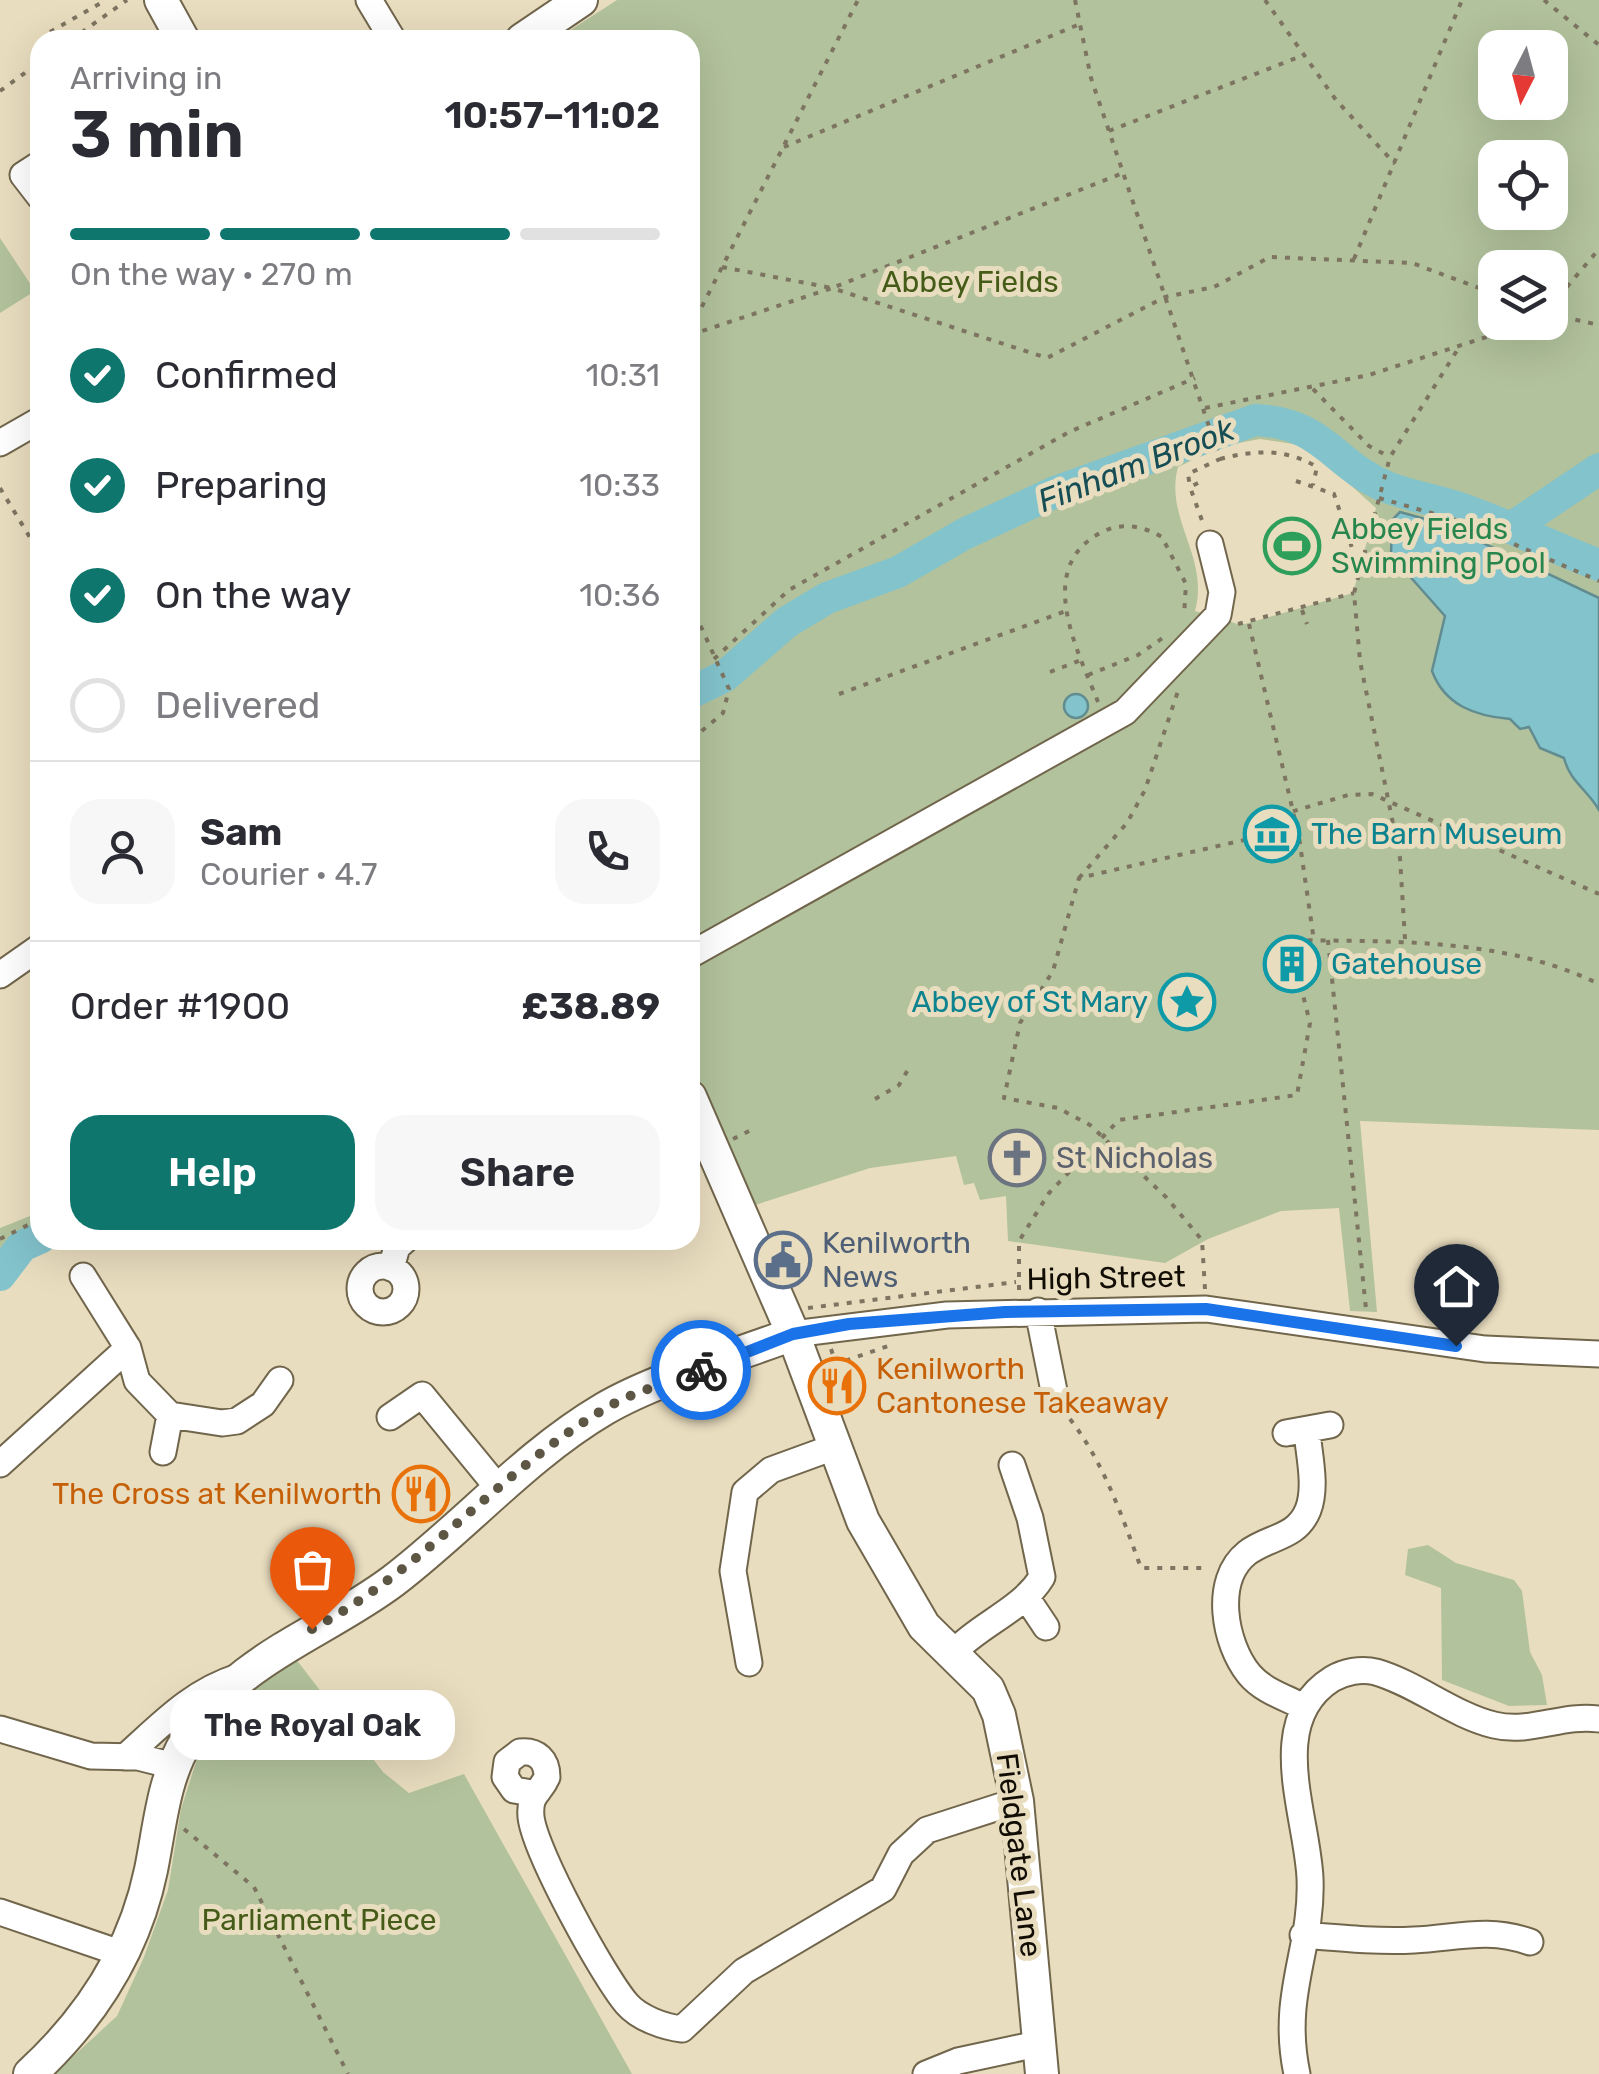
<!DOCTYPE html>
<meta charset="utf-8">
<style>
:root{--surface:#fff;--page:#f7f7f7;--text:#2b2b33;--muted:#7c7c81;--line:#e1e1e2;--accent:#0f766e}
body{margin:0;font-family:Rubik,sans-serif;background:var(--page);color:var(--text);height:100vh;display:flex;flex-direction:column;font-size:38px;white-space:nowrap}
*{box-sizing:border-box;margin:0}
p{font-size:32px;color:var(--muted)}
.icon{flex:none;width:55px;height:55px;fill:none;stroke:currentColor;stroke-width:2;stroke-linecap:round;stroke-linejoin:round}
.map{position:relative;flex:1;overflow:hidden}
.side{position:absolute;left:30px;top:30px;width:670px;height:1220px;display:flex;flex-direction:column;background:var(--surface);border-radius:30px;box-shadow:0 10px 40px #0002}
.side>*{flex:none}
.needle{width:65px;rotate:186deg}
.fabs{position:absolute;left:1478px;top:30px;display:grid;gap:20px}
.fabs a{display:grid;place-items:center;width:90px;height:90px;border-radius:20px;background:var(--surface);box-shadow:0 10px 40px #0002;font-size:50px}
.pin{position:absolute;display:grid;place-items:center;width:85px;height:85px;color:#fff;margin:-102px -42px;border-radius:50% 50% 50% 0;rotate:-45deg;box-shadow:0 0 10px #0007}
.pin .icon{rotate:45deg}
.courier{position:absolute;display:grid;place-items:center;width:100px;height:100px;margin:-50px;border:8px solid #1a73e8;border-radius:50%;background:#fff;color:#222;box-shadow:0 2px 12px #0007}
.bubble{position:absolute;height:70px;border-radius:30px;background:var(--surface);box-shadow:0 10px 40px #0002;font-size:32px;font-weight:600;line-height:70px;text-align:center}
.overview em{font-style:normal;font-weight:600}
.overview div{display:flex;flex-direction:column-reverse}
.overview{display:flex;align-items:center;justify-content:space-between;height:170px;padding:0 40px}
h1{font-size:65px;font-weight:600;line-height:75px}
.bar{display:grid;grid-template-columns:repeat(4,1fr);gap:15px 10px;align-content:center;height:120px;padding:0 40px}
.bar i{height:12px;border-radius:8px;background:var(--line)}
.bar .selected{background:var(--accent)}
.bar p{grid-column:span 4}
.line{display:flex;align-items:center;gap:25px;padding:0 40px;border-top:2px solid var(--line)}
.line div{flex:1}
.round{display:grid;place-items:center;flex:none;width:105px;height:105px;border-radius:30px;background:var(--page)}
ol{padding:0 40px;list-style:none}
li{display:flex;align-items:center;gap:30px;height:110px}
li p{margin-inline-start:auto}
li .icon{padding:10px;border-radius:50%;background:var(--accent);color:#fff;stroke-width:4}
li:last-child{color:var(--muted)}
li i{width:55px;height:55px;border:5px solid var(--line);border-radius:50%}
.primary-button{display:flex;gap:20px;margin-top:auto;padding:20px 40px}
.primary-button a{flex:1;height:115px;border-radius:30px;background:var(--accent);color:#fff;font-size:40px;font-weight:600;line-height:115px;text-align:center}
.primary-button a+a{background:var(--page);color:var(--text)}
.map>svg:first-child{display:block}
</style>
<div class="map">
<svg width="1599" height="2074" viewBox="0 0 1599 2074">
<rect width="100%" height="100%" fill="#e9ddbf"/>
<path fill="#b2c29c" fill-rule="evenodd" d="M617,0H1599V1130L1360,1121L1377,1312L1350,1311L1339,1208L1281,1211L1208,1239L1165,1263L1008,1241L1006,1196L980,1200L974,1183L964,1185L956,1156L870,1168L752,1206L690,1066V40H555ZM1495,48H1550V102H1495ZM1495,158H1550V212H1495ZM1495,268H1550V322H1495ZM1260,439L1307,446L1376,508L1353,593L1241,625L1195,611C1210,557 1164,519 1178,467L1223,446Z
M0,238L35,291L0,313Z
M40,1212V1240H61L23,1257L0,1290V1228Z
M1428,1545L1456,1563L1514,1580L1522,1591L1530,1652L1542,1675L1547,1705L1509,1706L1442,1680L1441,1588L1405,1575L1408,1549Z
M292,1654L383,1772L409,1793L464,1774L632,2074H54L117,2016L144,1957L168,1890L181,1809L197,1759L218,1723L243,1696Z"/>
<path fill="#83c3cc" stroke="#618c90" stroke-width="2.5" d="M1400,512L1443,524L1599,598V810C1587,789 1570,782 1564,758L1540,748L1529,727L1520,729L1510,719C1476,716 1445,706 1432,671L1445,616L1391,555L1392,520Z
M1064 706a12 12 0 1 1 24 0a12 12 0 1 1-24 0Z"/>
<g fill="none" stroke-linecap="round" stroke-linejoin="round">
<path stroke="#83c3cc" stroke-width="32" d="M1511,528L1599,469
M690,693L725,676L787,622L827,598L898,572L964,534L1055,492L1255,420C1326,423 1332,465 1389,488C1411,496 1434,500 1456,507C1505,523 1551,547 1599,565
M0,1275L22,1246L40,1238"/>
<g stroke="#71664c" stroke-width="29">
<path id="minor" d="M369,0L393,40
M40,164L23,175L40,197
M0,443L40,420
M690,955L1125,712L1218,615L1222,592L1210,544
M0,975L40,947
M360 1289a23 23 0 1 1 46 0a23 23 0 1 1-46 0Z
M391,1268L397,1247L405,1240
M83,1276L128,1348L137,1381L170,1415L222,1423L237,1421L263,1404L280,1380
M1038,1311L1056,1401
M793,1334L947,1315L1206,1309L1485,1349L1599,1354
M390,1417L422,1395L499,1489
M1286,1433L1330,1425
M163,1452L170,1415
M0,1464L128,1348
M1026,1597L1046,1627
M954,1652C980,1624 1022,1610 1042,1577L1030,1518L1012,1465
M749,1663L733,1571L745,1492L771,1470L834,1447
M1302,1706C1284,1697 1262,1690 1249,1674C1224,1643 1213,1580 1247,1553C1269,1536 1296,1539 1308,1510C1317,1487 1309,1455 1307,1432
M0,1729L91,1756L138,1757L174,1766
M125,1757C161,1725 191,1692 238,1677
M532,1793L514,1790L505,1777L507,1762L520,1752C537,1750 547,1760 547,1777C539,1795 529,1793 531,1817C535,1852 603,1976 627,2004C639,2018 664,2027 682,2029L744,1971L883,1889L901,1854L927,1830L1017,1801
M0,1912L123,1954
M1303,1935C1339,1938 1378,1942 1414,1940C1456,1938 1488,1927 1530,1942
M926,2074L958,2061L1042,2043
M1297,2074C1280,1994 1313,1949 1310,1878C1307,1814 1265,1721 1332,1679C1344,1672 1361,1668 1376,1672C1417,1684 1453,1715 1494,1725C1530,1734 1562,1714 1599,1719"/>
</g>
<g stroke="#71664c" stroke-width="36">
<path id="major" d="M161,0L183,40
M522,40L581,0
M690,1097L793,1334L863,1521L924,1626L988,1689L999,1715L1017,1801L1042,2074
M30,2074C91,2018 134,1952 151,1870C160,1826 163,1779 187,1740C235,1658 321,1635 393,1581C465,1526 526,1455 604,1409C653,1380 737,1355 793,1334"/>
</g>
<path stroke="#7d7561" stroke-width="4" stroke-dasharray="5 8" stroke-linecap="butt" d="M1075,0L1091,78L1220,459L1188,474L1190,487
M1265,0L1336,100L1395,164
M1544,0L1599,45
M50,32L106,0
M71,40L127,0
M0,91L40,62
M1109,131L1304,55
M784,147L1080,24
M1354,259L1462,0
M722,267L832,288L1123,173
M1550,307L1599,249
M1550,314L1599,325
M690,330L858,0
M690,335L832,288L1047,358L1165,297L1214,287L1270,257L1412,263L1495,294
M1313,389L1369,446L1390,457
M1205,408L1369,375L1533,322
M1220,459C1255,450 1285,448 1317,467L1313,485
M1296,481L1334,494L1359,569
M1198,483L1190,487L1204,526
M0,488L40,554
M1379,498L1463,522L1599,581
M690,602L729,689L723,713L690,741
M1302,610L1307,624
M1238,624L1354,593
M1249,624L1299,837L1314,941
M714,659L789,590L1069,432L1195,378
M1050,672L1081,660
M1088,675L1138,655L1167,635
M839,694L1066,611
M1098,702C1078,651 1033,567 1102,532C1122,522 1143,526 1162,537L1186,584L1184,616
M1079,878L1127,823L1145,790L1178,691
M690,896L693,931
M1405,939L1400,858L1360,661L1354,593L1390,457L1458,349
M1328,940L1366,1309
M1292,948L1290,940C1393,942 1503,937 1599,984
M875,1099L899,1085L909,1068
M733,1139L751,1130
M0,1239L40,1219
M1205,1289L1202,1240L1166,1197L1090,1125L1058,1108L1004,1098L1020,1023L1053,971L1079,878L1244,840L1250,824L1348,795L1372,794L1599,894
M1019,1290V1241L1049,1193L1119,1120L1297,1095L1310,1023L1299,979
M808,1308L1016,1282
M831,1349L836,1364L888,1346
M1070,1419C1104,1463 1122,1516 1141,1568H1209
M184,1829L254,1887L348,2074"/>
<use href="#minor" stroke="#fff" stroke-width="25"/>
<use href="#major" stroke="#fff" stroke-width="32"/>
</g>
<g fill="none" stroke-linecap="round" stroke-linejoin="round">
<path stroke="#5d5645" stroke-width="10" stroke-dasharray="0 18" d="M312,1629C423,1570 496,1475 601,1411C631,1392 668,1383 701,1370"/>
<path stroke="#1a73e8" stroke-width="12" d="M701,1370L793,1334L849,1324L1005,1312L1206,1309L1456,1346"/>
</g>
<defs>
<g id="stadium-ring" transform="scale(2.875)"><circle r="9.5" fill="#e9ddbf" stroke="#2e9e5b" stroke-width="1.5"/><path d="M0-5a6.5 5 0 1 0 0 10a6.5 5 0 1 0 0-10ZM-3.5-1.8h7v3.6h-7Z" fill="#2e9e5b"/></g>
<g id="museum-ring" transform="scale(2.875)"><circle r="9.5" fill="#e9ddbf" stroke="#0f9aa8" stroke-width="1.5"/><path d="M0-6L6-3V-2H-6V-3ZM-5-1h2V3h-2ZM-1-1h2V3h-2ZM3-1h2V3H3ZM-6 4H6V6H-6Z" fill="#0f9aa8"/></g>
<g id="building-ring" transform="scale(2.875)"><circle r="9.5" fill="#e9ddbf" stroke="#0f9aa8" stroke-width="1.5"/><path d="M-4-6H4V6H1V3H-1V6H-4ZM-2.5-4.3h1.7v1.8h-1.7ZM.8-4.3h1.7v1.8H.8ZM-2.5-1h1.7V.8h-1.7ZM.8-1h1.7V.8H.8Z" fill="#0f9aa8"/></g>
<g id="sight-ring" transform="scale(2.875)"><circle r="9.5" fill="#e9ddbf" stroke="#0f9aa8" stroke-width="1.5"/><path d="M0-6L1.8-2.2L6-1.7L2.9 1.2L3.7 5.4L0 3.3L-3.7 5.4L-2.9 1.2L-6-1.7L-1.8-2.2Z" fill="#0f9aa8"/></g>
<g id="church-ring" transform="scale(2.875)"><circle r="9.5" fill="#e9ddbf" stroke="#6b7280" stroke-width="1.5"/><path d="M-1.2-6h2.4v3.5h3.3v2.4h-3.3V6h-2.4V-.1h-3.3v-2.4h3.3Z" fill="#6b7280"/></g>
<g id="civic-ring" transform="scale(2.875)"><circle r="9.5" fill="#e9ddbf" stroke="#5c6f8a" stroke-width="1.5"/><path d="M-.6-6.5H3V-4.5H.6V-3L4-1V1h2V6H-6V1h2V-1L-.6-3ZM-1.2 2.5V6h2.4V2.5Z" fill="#5c6f8a"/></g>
<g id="restaurant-ring" transform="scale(2.875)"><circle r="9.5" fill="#e9ddbf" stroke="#e8710a" stroke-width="1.5"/><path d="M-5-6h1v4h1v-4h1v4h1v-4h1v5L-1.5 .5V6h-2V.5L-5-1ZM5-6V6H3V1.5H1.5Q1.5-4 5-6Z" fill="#e8710a"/></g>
</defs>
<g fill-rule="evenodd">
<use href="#stadium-ring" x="1292" y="546"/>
<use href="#museum-ring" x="1272" y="834"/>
<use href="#building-ring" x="1292" y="964"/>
<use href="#sight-ring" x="1187" y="1002"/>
<use href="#church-ring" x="1017" y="1158"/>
<use href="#civic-ring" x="783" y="1260"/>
<use href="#restaurant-ring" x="837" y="1386"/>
<use href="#restaurant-ring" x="421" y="1494"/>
</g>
<g text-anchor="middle" stroke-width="10" stroke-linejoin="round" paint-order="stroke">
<g font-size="30" fill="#455b18" stroke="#e9ddbf">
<text x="970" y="292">Abbey Fields</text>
<text x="319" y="1930">Parliament Piece</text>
</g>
<g font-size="30" fill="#27864d" stroke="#e9ddbf" text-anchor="start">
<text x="1331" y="539">Abbey Fields<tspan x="1331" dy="34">Swimming Pool</tspan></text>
</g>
<g font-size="30" fill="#0d838f" stroke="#e9ddbf" text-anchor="start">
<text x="1311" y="844">The Barn Museum</text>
<text x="1331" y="974">Gatehouse</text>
<text x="1148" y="1012" text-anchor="end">Abbey of St Mary</text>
</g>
<g font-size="30" fill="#5b616d" stroke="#e9ddbf" text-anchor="start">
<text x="1056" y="1168">St Nicholas</text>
</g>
<g font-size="30" fill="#4e5e75" stroke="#e9ddbf" text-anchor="start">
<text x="822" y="1253">Kenilworth<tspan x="822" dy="34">News</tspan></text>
</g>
<g font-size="30" fill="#110d04" stroke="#e9ddbf">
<text transform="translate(1106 1278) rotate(-1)" y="10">High Street</text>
<text transform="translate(1019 1855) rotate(83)" y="10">Fieldgate Lane</text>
</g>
<g font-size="30" fill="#c56008" stroke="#e9ddbf" text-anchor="start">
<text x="876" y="1379">Kenilworth<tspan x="876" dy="34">Cantonese Takeaway</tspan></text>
<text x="382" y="1504" text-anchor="end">The Cross at Kenilworth</text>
</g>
<g font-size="32" font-style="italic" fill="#174e56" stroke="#e9ddbf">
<text transform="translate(1136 465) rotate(-21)" y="11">Finham Brook</text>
</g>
</g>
</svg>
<div class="fabs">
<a><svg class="needle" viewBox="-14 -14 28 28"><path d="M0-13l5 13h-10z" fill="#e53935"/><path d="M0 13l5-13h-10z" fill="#7c7c81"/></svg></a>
<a><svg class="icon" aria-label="locate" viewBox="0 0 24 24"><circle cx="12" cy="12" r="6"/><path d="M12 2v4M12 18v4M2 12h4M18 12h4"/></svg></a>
<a><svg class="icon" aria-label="layers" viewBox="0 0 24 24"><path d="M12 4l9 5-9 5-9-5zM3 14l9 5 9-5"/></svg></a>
</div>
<div class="pin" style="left:312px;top:1629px;background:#ea580c"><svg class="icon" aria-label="bag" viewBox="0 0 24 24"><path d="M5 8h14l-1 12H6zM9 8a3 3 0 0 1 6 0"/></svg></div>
<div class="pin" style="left:1456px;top:1346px;background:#1f2937"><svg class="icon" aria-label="home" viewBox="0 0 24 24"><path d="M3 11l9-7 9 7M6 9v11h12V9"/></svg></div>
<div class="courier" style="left:701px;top:1370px"><svg class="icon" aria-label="bike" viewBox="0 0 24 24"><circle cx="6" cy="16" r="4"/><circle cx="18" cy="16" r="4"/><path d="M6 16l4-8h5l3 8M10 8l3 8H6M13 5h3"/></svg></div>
<div class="bubble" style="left:170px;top:1690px;width:285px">The Royal Oak</div>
<section class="side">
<div class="overview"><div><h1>3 min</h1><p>Arriving in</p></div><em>10:57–11:02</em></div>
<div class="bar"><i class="selected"></i><i class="selected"></i><i class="selected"></i><i></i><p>On the way · 270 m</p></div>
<ol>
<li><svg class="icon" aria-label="check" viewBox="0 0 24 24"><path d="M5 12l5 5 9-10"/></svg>Confirmed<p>10:31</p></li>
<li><svg class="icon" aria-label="check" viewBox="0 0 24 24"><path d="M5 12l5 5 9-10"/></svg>Preparing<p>10:33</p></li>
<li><svg class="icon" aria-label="check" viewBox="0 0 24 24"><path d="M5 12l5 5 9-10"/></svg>On the way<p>10:36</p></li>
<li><i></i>Delivered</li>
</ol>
<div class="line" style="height:180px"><a class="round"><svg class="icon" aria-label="person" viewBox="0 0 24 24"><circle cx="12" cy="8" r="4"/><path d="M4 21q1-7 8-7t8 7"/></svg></a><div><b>Sam</b><p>Courier · 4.7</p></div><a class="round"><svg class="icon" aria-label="phone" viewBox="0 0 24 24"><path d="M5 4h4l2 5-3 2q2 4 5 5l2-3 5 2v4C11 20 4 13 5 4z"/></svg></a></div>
<div class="line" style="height:130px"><div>Order #1900</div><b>£38.89</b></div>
<div class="primary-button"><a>Help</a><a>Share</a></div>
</section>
</div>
